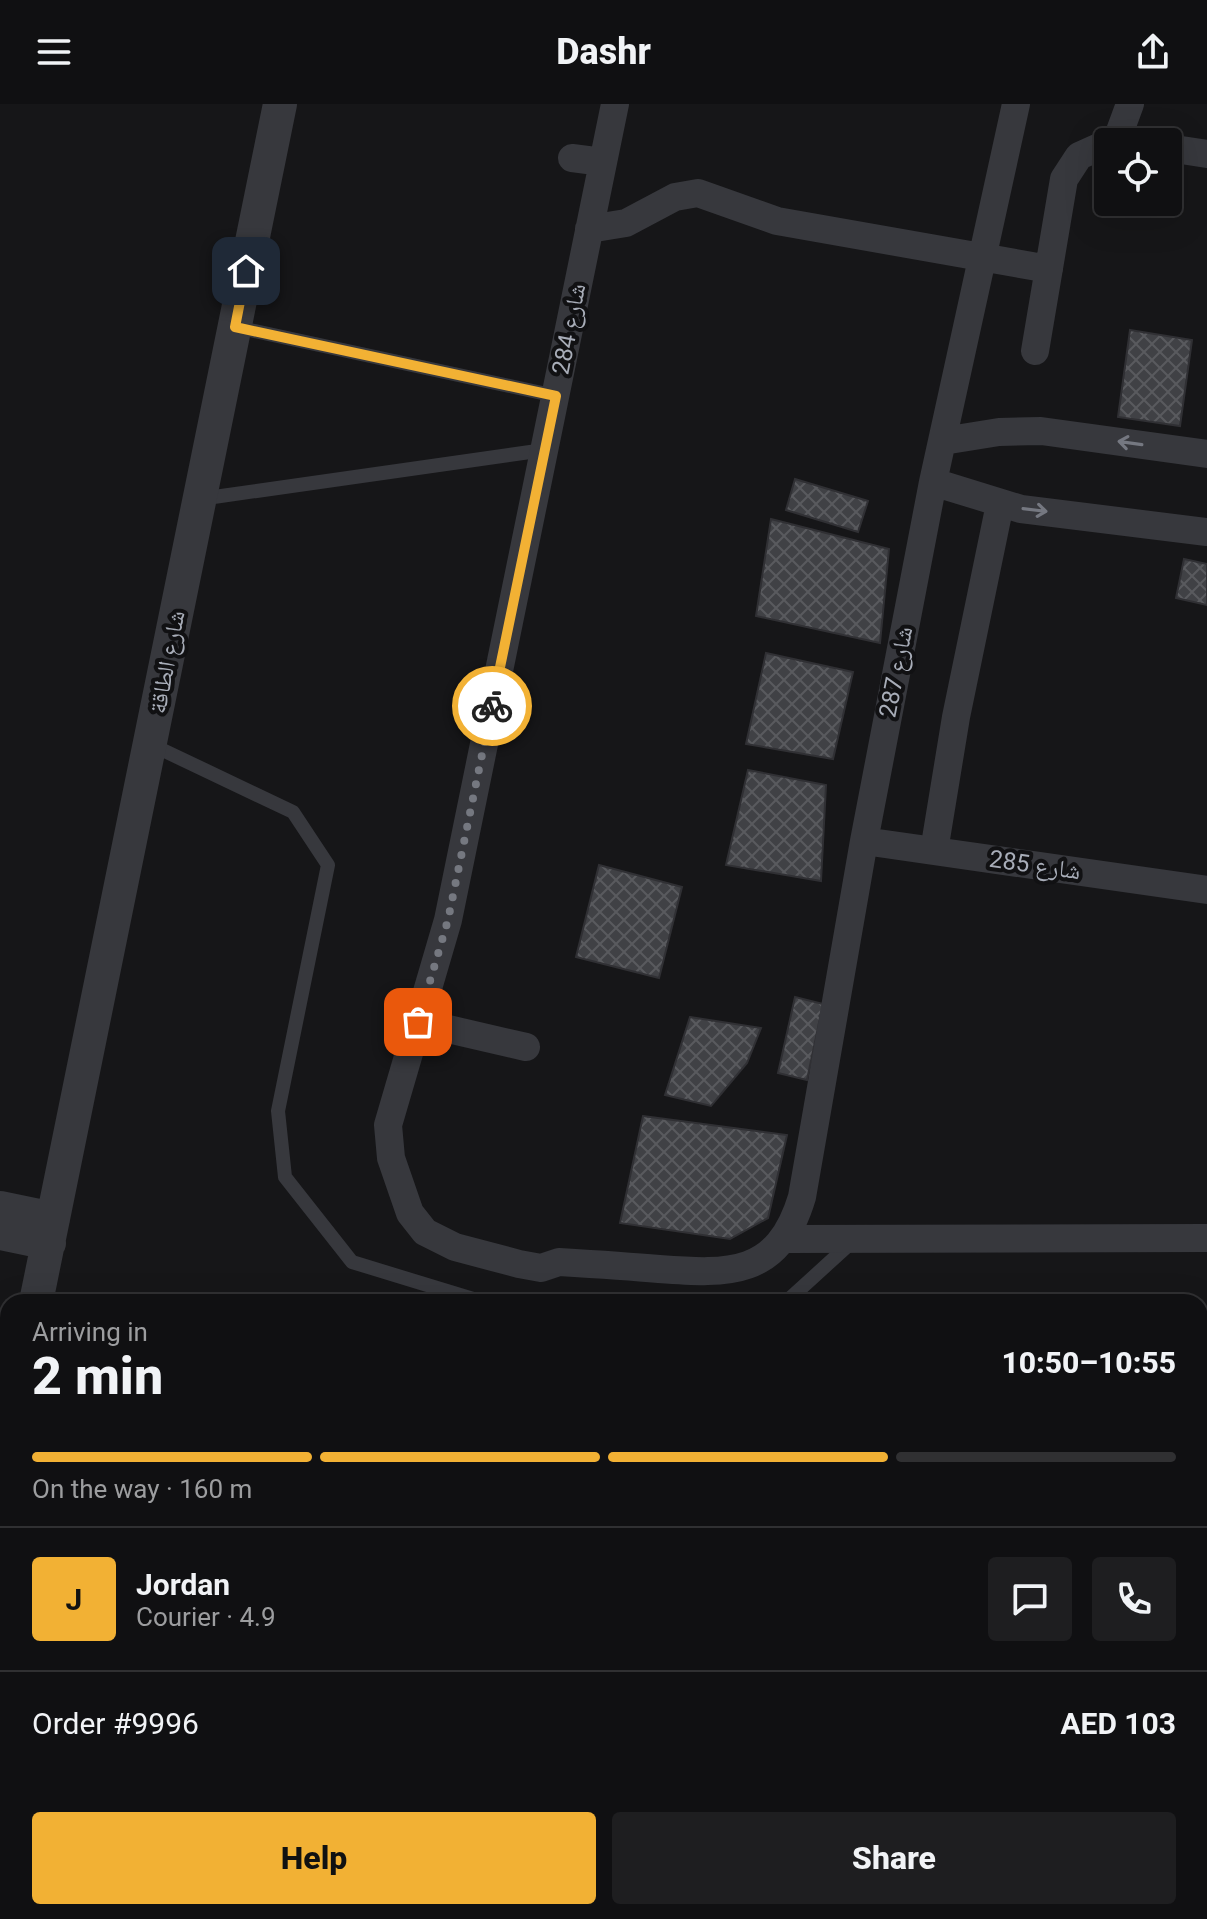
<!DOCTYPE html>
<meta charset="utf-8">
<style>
:root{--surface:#101012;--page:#1e1e20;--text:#f1f3f6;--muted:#9c9d9f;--line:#303032;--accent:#f2b134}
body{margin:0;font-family:Roboto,"Noto Naskh Arabic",sans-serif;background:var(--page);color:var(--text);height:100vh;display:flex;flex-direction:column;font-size:30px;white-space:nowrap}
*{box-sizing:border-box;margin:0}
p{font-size:26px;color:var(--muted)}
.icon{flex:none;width:44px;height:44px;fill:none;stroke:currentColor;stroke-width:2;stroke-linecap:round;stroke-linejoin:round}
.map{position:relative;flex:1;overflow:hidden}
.drawer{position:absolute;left:0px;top:1190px;width:1208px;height:626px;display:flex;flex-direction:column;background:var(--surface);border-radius:24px 24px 0 0;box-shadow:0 8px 32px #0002,0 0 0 2px var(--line)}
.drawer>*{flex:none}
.tools{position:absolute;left:1094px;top:24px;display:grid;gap:16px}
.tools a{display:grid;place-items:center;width:88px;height:88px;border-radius:8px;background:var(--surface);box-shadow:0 8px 32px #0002,0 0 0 2px var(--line);font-size:40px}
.pin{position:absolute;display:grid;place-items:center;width:68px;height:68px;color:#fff;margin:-34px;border-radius:16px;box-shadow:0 4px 12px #0006}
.courier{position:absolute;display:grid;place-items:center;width:80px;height:80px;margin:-40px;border:6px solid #f2b134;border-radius:50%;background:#fff;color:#222;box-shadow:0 2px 10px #0007}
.headline em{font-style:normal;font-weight:800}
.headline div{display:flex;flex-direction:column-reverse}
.headline{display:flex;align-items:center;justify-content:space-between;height:136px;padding:0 32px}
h1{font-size:52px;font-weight:800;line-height:60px}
.bar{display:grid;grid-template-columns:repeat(4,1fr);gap:12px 8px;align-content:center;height:96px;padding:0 32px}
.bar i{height:10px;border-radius:6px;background:var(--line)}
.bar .current{background:var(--accent)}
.bar p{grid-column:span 4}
.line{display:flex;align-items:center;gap:20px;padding:0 32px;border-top:2px solid var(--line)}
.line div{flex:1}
.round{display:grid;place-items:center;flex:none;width:84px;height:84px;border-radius:8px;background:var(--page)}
.cta{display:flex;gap:16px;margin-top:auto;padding:16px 32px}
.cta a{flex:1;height:92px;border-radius:8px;background:var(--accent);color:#111;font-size:32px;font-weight:800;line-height:92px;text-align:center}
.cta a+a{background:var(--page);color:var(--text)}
header{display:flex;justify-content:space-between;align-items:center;height:104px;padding:0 32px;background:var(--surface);font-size:36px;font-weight:800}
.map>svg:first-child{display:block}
</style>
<header><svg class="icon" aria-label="menu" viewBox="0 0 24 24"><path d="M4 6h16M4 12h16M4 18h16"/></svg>Dashr<svg class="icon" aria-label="share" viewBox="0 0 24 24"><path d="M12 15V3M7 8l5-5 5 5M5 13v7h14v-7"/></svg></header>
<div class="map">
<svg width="1207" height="1815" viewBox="0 0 1207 1815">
<defs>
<pattern id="building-cross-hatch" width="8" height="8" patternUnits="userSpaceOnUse" patternTransform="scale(2)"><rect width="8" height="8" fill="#404145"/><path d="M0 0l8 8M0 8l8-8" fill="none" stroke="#595a5e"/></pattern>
</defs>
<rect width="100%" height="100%" fill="#161618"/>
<path fill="url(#building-cross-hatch)" stroke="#303034" stroke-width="2" d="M1130,226L1192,236L1180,322L1118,313Z
M795,375L868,397L858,428L786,406Z
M771,415L889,445L880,539L756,512Z
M1184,455L1207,460V501L1176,494Z
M766,549L853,568L833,655L746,640Z
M748,666L826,681L821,777L726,761Z
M599,761L682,783L659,874L576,853Z
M795,893L823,900L807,976L778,969Z
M690,913L761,924L747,959L711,1002L665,991Z
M643,1012L787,1031L768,1114L730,1135L620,1119Z"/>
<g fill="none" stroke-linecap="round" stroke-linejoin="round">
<path stroke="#37383d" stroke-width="14" d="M236,223L556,292
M200,395L544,346
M150,640L293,708L328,761L278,1007L285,1073L352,1158L483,1198
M786,1198L854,1136"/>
<path stroke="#37383d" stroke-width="28" d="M615,0L448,816L388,1021L391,1054L410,1109L425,1128L455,1143L519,1160L541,1164L559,1158C592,1160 625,1162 659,1165C729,1170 778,1173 802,1093L864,737L933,378L1016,0
M1116,38L1130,0
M1168,44L1207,50
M572,54L603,58
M589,125L626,119L675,93L698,89L777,117L1049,165
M1035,247L1064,75L1079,52L1108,39
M943,337L999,328L1041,327L1207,350
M933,378L1021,405L1207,428
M864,737L1207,786
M934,747L956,613L1000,400
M418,918L526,943
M783,1135L1207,1134"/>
<path stroke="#37383d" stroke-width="34" d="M0,1104L53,1115
M0,1129L49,1139
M36,1198L280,0
M0,1373L8,1334"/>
</g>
<defs><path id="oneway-shaft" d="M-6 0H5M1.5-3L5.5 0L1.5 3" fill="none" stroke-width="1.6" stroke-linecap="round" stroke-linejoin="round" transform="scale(2)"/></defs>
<g stroke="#757881">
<use href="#oneway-shaft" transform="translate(1130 339) rotate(-172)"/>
<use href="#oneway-shaft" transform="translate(1035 406) rotate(7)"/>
</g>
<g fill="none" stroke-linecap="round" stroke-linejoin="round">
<path stroke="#757880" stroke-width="8" stroke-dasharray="0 14.4" d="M418,918L448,816L492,602"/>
<path stroke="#f2b134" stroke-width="10" d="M246,167L235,223L556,292L492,602"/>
</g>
<g text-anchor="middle" stroke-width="8" stroke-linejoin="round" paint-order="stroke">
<g font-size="24" fill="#a8adb8" stroke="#111113">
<text transform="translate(569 225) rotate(-79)" y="8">شارع 284</text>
<text transform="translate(167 558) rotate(-79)" y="8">شارع الطاقة</text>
<text transform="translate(896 568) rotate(-79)" y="8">شارع 287</text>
<text transform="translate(1035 761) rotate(8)" y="8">شارع 285</text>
</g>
</g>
</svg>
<div class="tools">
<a><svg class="icon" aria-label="locate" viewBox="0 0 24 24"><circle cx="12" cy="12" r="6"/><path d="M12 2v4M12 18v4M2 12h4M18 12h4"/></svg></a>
</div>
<div class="pin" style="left:418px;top:918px;background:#ea580c"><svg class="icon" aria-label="bag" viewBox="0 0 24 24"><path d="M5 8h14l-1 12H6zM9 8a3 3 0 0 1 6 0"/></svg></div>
<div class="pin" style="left:246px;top:167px;background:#1f2937"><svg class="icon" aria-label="home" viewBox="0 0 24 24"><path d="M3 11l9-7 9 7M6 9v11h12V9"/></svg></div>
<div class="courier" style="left:492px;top:602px"><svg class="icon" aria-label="bike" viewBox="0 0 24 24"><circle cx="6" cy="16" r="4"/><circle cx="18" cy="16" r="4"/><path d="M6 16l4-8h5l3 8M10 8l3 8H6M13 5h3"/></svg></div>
<section class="drawer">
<div class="headline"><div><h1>2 min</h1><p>Arriving in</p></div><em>10:50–10:55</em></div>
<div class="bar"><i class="current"></i><i class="current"></i><i class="current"></i><i></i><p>On the way · 160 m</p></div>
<div class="line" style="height:144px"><b class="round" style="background:var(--accent);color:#111">J</b><div><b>Jordan</b><p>Courier · 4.9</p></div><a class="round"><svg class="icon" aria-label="chat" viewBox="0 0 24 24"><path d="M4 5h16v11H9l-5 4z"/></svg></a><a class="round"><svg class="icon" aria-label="phone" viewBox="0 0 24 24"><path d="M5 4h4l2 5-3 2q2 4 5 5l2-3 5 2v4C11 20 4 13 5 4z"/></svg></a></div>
<div class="line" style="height:104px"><div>Order #9996</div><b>AED 103</b></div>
<div class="cta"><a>Help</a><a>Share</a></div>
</section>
</div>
